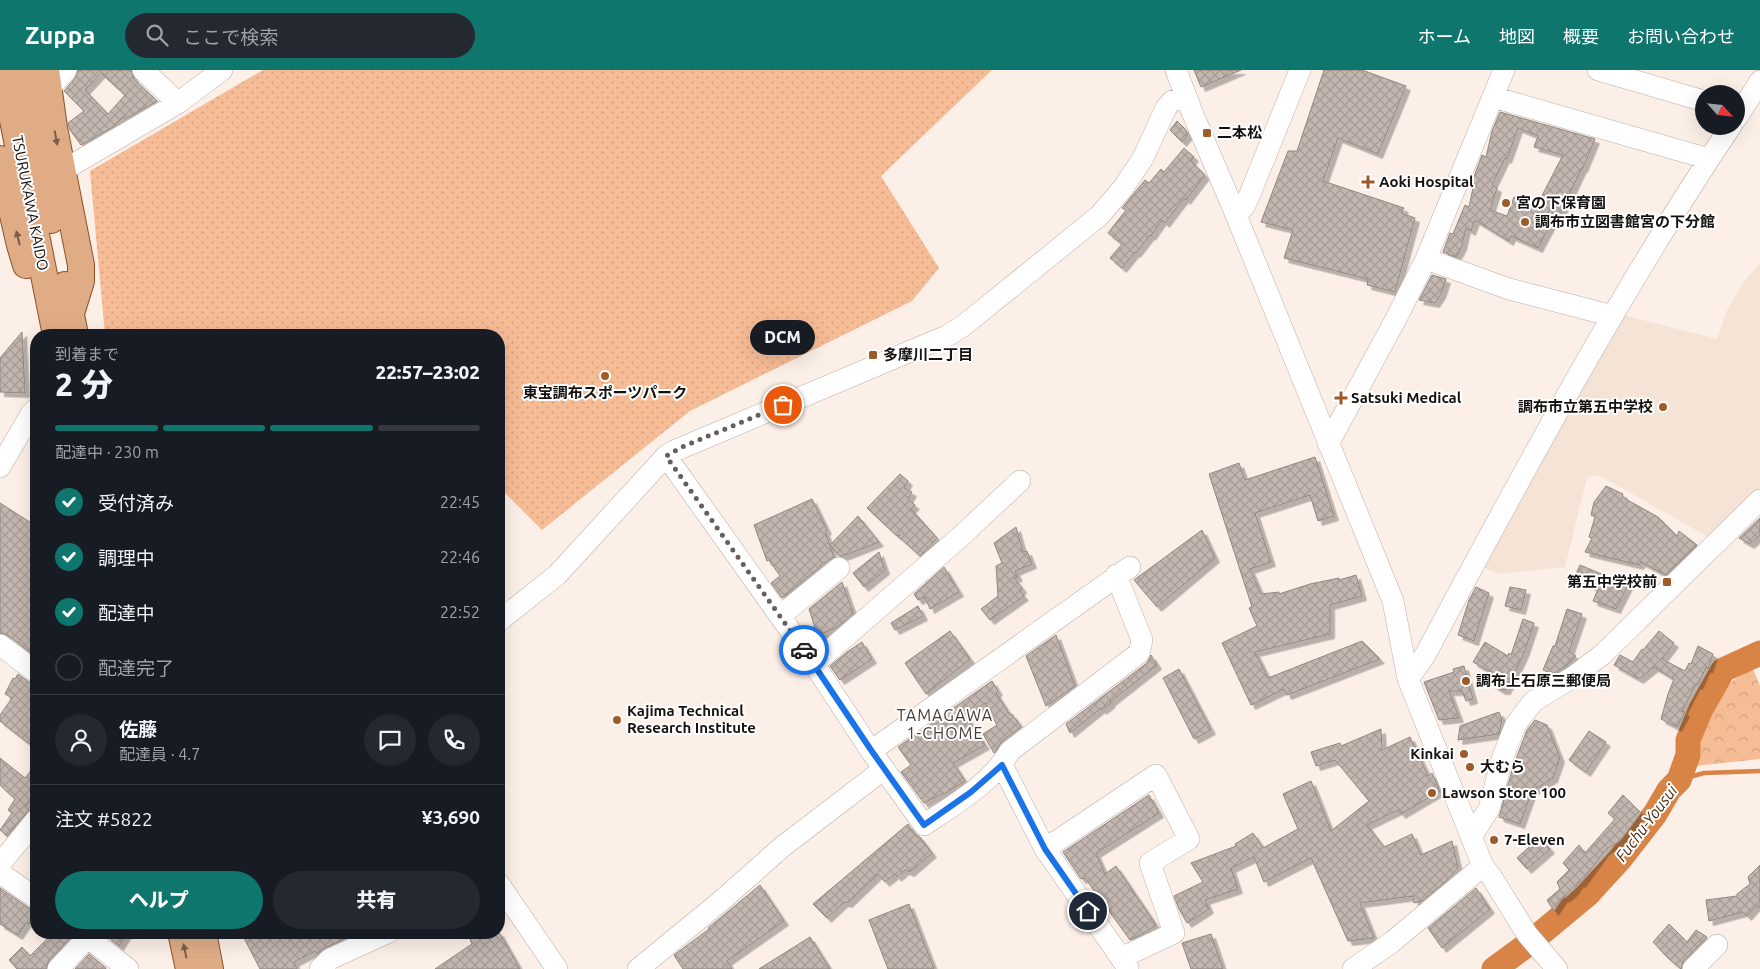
<!DOCTYPE html>
<html lang="ja">
<meta charset="utf-8">
<style>
:root{--surface:#171b24;--page:#242831;--text:#f1f3f6;--muted:#9ea1a6;--line:#363941;--accent:#0f766e}
body{margin:0;font-family:Ubuntu,"Noto Sans JP",sans-serif;background:var(--page);color:var(--text);height:100vh;display:flex;flex-direction:column;font-size:19px;white-space:nowrap}
*{box-sizing:border-box;margin:0}
p{font-size:16px;color:var(--muted)}
.icon{flex:none;width:28px;height:28px;fill:none;stroke:currentColor;stroke-width:2;stroke-linecap:round;stroke-linejoin:round}
.map{position:relative;flex:1;overflow:hidden}
.details{position:absolute;left:30px;top:259px;width:475px;height:610px;display:flex;flex-direction:column;background:var(--surface);border-radius:20px;box-shadow:0 5px 20px #0002}
.details>*{flex:none}
.needle{width:32px;rotate:117deg}
.fabs{position:absolute;left:1695px;top:15px;display:grid;gap:10px}
.fabs a{display:grid;place-items:center;width:50px;height:50px;border-radius:50%;background:var(--surface);box-shadow:0 5px 20px #0002;font-size:25px}
.pin{position:absolute;display:grid;place-items:center;width:42px;height:42px;color:#fff;margin:-21px;border:2px solid #fff;border-radius:50%;box-shadow:0 1px 5px #0007}
.courier{position:absolute;display:grid;place-items:center;width:50px;height:50px;margin:-25px;border:4px solid #1a73e8;border-radius:50%;background:#fff;color:#222;box-shadow:0 1px 6px #0007}
.bubble{position:absolute;height:35px;border-radius:18px;background:var(--surface);box-shadow:0 5px 20px #0002;font-size:16px;font-weight:800;line-height:35px;text-align:center}
.summary em{font-style:normal;font-weight:800}
.summary div{display:flex;flex-direction:column-reverse}
.summary{display:flex;align-items:center;justify-content:space-between;height:85px;padding:0 25px}
h1{font-size:32px;font-weight:800;line-height:38px}
.bar{display:grid;grid-template-columns:repeat(4,1fr);gap:8px 5px;align-content:center;height:60px;padding:0 25px}
.bar i{height:6px;border-radius:4px;background:var(--line)}
.bar .current{background:var(--accent)}
.bar p{grid-column:span 4}
.line{display:flex;align-items:center;gap:12px;padding:0 25px;border-top:1px solid var(--line)}
.line div{flex:1}
.round{display:grid;place-items:center;flex:none;width:52px;height:52px;border-radius:26px;background:var(--page)}
ol{padding:0 25px;list-style:none}
li{display:flex;align-items:center;gap:15px;height:55px}
li p{margin-inline-start:auto}
li .icon{padding:5px;border-radius:50%;background:var(--accent);color:#fff;stroke-width:4}
li:last-child{color:var(--muted)}
li i{width:28px;height:28px;border:2px solid var(--line);border-radius:50%}
.action{display:flex;gap:10px;margin-top:auto;padding:10px 25px}
.action a{flex:1;height:58px;border-radius:30px;background:var(--accent);color:#fff;font-size:20px;font-weight:800;line-height:58px;text-align:center}
.action a+a{background:var(--page);color:var(--text)}
header{display:flex;align-items:center;gap:30px;box-sizing:border-box;height:70px;padding:0 25px;background:var(--accent);color:#fff}
header strong{font-size:24px}
nav{display:flex;gap:28px;margin-inline-start:auto;font-size:18px}
.search{width:350px;height:45px;background:var(--page);display:flex;align-items:center;gap:12px;box-sizing:border-box;padding:0 18px;border-radius:28px;color:var(--muted);font-size:19px}
.map>svg:first-child{display:block}
</style>
<header>
<strong>Zuppa</strong>
<div class="search"><svg class="icon" aria-label="search" viewBox="0 0 24 24"><circle cx="10" cy="10" r="6"/><path d="M15 15l6 6"/></svg>ここで検索</div>
<nav><a>ホーム</a><a>地図</a><a>概要</a><a>お問い合わせ</a></nav>
</header>
<div class="map">
<svg width="1760" height="899" viewBox="0 0 1760 899">
<defs>
<pattern id="grass-dots" width="8" height="8" patternUnits="userSpaceOnUse" patternTransform="scale(1.25)"><rect width="8" height="8" fill="#f6bc96"/><path d="M2 2h.1M6 6h.1" fill="none" stroke="#d2a180" stroke-width="1.8" stroke-linecap="round"/></pattern>
<pattern id="park-crowns" width="20" height="18" patternUnits="userSpaceOnUse" patternTransform="scale(1.25)"><rect width="20" height="18" fill="#f6bc96"/><path d="M2 6a3 3 0 1 1 6 0M12 15a3 3 0 1 1 6 0" fill="none" stroke="#d2a180"/></pattern>
<pattern id="building-cross-hatch" width="8" height="8" patternUnits="userSpaceOnUse" patternTransform="scale(1.25)"><rect width="8" height="8" fill="#c2b6af"/><path d="M0 0l8 8M0 8l8-8" fill="none" stroke="#a69b95"/></pattern>
<filter id="shadow"><feDropShadow dx="4.5" dy="4.5" stdDeviation="0" flood-color="#0004"/></filter>
</defs>
<rect width="100%" height="100%" fill="#fcefe7"/>
<path fill="#f5e3d6" d="M1760,193V417L1708,467L1599,405L1587,407L1565,497L1499,504L1478,495L1619,244L1717,269L1727,240L1743,213Z"/>
<path fill="url(#grass-dots)" d="M263,0H992L881,106L939,198L912,231L690,341L542,460L504,422L499,427V265H105L90,101Z"/>
<path fill="url(#park-crowns)" d="M1752,597L1760,616V689L1695,696L1700,663L1727,615Z"/>
<g fill="none" stroke-linecap="round" stroke-linejoin="round">
<path stroke="#d88446" stroke-width="4.5" d="M1679,710L1704,703L1760,701"/>
<path stroke="#d88446" stroke-width="25" d="M1540,864L1587,825L1620,789L1655,744L1669,720L1679,710L1688,685V670L1701,639L1723,600L1760,583
M1494,899L1524,877"/>
</g>
<path fill="url(#building-cross-hatch)" stroke="#938881" fill-rule="evenodd" filter="url(#shadow)" d="M78,0H131L134,9L157,31L125,49L123,47L113,57L81,75L70,60L68,53L84,41L64,21L75,8ZM101,3L125,25L108,44L85,20Z
M1194,0H1241L1201,17Z
M1324,0H1362L1406,16L1378,84L1338,68L1323,111L1404,138L1401,143L1415,148L1395,222L1367,215L1368,209L1284,188L1293,160L1261,152L1288,81H1297Z
M1500,42L1595,69L1583,98H1582L1559,146L1556,144L1538,178L1511,166L1509,171L1475,150L1471,161L1466,158L1462,176L1456,187L1443,182L1450,163L1453,164L1465,135L1469,137L1474,113L1472,112L1482,85L1486,87L1492,61ZM1518,58L1538,66L1534,77L1563,85L1535,139L1514,127L1507,146L1490,140L1497,118L1492,115L1505,88L1507,89Z
M1177,51L1185,59L1188,65L1182,72L1170,60Z
M1184,78L1194,87L1191,91L1205,105L1186,130L1184,128L1165,153L1162,150L1151,166L1150,165L1136,183L1135,182L1122,198L1110,188L1122,174L1108,163L1126,140L1122,138L1145,110L1149,113L1161,99L1164,102Z
M1432,205L1446,209L1441,224L1435,233L1419,230Z
M22,262L25,323L0,322V288Z
M1315,387L1334,446L1318,451L1310,425L1255,443L1271,492L1250,499L1261,524L1279,522V524L1310,514L1339,508V510L1356,505L1362,526L1330,535V564L1255,582L1268,608L1362,571L1380,589L1287,625L1284,619L1251,635L1222,573L1257,556L1249,538L1252,537L1209,404L1239,393L1245,410Z
M900,404L908,411L904,418L912,422L908,429L915,435L911,439L937,468L920,486L898,466L900,465L897,466L867,438Z
M1606,416L1623,424L1622,427L1658,447L1677,466L1679,461L1697,475L1666,505L1641,492L1639,495L1585,482L1592,468L1589,467L1595,447L1591,445L1594,432Z
M812,429L827,460L825,461L834,487L820,495L821,496L782,528L771,513L780,506L769,490L767,491L754,455Z
M0,433L36,456V587L8,565L0,563Z
M858,446L879,472L843,486H839L830,475Z
M1760,448V465L1750,474L1739,468Z
M1016,457L1023,482L1027,481L1032,494L1015,501L1018,507L1014,508L1022,518L1020,522L1024,526L990,550L981,539L998,526L996,496L1002,493L994,473Z
M1202,460L1215,488L1157,537L1134,510Z
M879,482L885,500L864,517L853,503Z
M1580,495L1628,515L1616,539L1593,531L1598,519L1574,508Z
M944,497L959,522L930,539L925,527L918,530L914,524Z
M842,512L853,543L836,558L821,564L825,568L816,576L808,564L815,558L809,539Z
M1476,517L1489,523L1474,571L1458,565L1469,530Z
M1510,517L1526,520L1521,540L1505,536Z
M918,536L923,546L895,560L891,553Z
M1567,539L1582,544L1569,582L1576,586L1565,597L1553,604L1543,600L1553,576H1555Z
M1523,549L1534,553L1524,583L1506,620H1501L1493,615L1498,606L1473,592L1485,572L1508,586L1509,583L1511,585Z
M950,561L970,589L926,624L905,593Z
M1659,561L1674,573L1662,589L1685,601L1689,593L1691,594L1698,576L1713,584L1708,599L1706,597L1698,615L1696,614L1682,641L1685,642L1677,657L1661,649L1668,624L1674,609L1654,597L1639,609L1614,595L1620,585L1633,592L1642,579L1643,580Z
M1056,565L1075,616L1046,636L1026,586Z
M862,572L872,589L840,610L830,596L847,582Z
M1151,585L1157,595L1110,632L1111,633L1102,640L1101,638L1070,663L1066,654L1147,593Z
M1464,596L1473,629L1466,631L1462,621H1449L1459,648L1439,650L1424,612L1454,602L1453,599Z
M1179,599L1211,660L1194,669L1163,608Z
M18,604L29,612L36,614V679L0,651V645L12,628L5,624L13,608L15,609Z
M992,611L998,621L996,623L1010,645L1012,644L1021,657L1002,671L994,683L983,664L997,655L985,633L966,646L985,675L953,693L965,711L944,724L943,723L924,733L901,702L911,695L898,677Z
M1499,642L1502,649L1499,664L1458,670L1460,656Z
M1535,650L1547,655L1560,688L1553,708L1532,721L1520,754L1499,747L1513,697L1527,660Z
M1381,659L1382,680L1410,667L1428,706L1432,703L1440,721L1401,744L1398,740L1367,755L1384,777L1412,764L1421,785L1452,771L1458,798L1446,811L1422,831L1414,833L1413,826L1360,833L1374,868L1348,871L1311,788L1264,812L1254,787L1231,798L1238,819L1205,830L1209,839L1187,853L1179,839L1174,826L1203,812L1191,793L1236,776L1235,774L1253,763L1263,778L1298,759L1283,724L1311,711L1331,761L1369,731L1335,690L1316,696L1311,682L1340,673L1341,676Z
M1589,661L1606,672L1586,702L1569,690Z
M0,688L25,708L36,694V722L25,737L29,740L7,766L0,760L12,743L8,740L15,729L0,715Z
M1149,725L1159,743L1096,783L1105,804L1116,796L1156,855L1144,863L1130,870L1085,808L1081,809L1063,782Z
M1623,725L1641,743L1620,771L1605,780L1581,813L1579,812L1574,820L1565,828L1564,826L1554,841L1547,830L1560,819L1557,812L1569,800L1563,793L1579,775L1585,783L1615,749L1608,743Z
M908,754L914,763L920,767L932,783L910,802L905,800L897,807L895,804L885,812L878,804L848,833L844,832L827,848L813,834Z
M1540,767L1550,779L1527,799L1517,788Z
M1760,795V837L1758,838L1757,835L1747,846L1743,842L1709,851L1706,830L1737,826V824L1750,814L1748,807Z
M760,815L784,851L727,891L732,899H683L674,885L709,859L708,858Z
M0,818L29,838L36,840V846L29,854L27,852L18,865L0,854Z
M1476,818L1490,839L1442,878L1428,858Z
M909,834L934,899H888L869,850Z
M1669,854L1687,872L1696,860L1707,867L1684,890L1681,899L1667,887L1653,872Z
M54,862H65L70,868L49,890L46,899H17L9,890L22,877L30,886Z
M109,862H128L119,876L107,866Z
M241,862H358L325,878L317,884L315,881L294,892L297,899H260Z
M467,862H499L520,899H435L472,874Z
M1211,864L1223,899H1191L1182,873Z
M810,867L830,899H759Z
M89,884L106,898L105,899H75Z"/>
<g fill="none" stroke-linecap="round" stroke-linejoin="round">
<g stroke="#baaea7" stroke-width="22">
<path id="minor" d="M143,0L178,33
M1176,0L1192,42L1236,145L1393,531L1408,609L1483,796L1491,806L1527,864L1557,899
M1598,0L1704,31
M49,19L66,0
M1493,27L1709,89
M1736,49L1760,11
M62,101L178,33L222,0
M1236,145L1244,137L1250,124L1300,0
M1426,189L1509,219L1613,246
M1328,374L1397,247L1426,189L1504,0
M666,386L814,594L871,681L924,755C955,734 991,714 1010,681L1139,583L1142,570L1116,505
M0,397L31,344L36,339
M780,546L839,498
M499,551L557,505L666,386L674,381L918,278L947,266L963,256L1099,146L1123,118L1143,88L1166,38L1172,31L1186,27
M0,575L36,602
M814,594L959,468L1020,411
M1408,609L1424,587C1521,407 1617,226 1731,56
M871,681L1130,497
M1002,695L1045,779L1128,898
M1471,767L1489,739L1502,689L1516,654L1525,642L1534,631L1573,607L1603,584L1760,430
M1045,779L1156,705L1189,769L1150,793L1174,863L1121,888
M0,794L36,750
M0,803L36,828
M499,814L557,899
M81,862L128,899
M58,899L88,867
M320,899L330,889L389,862
M638,899L721,831L782,777L884,699
M1353,899L1392,872L1483,796
M1693,899L1717,875"/>
</g>
<g stroke="#8a5228" stroke-width="28">
<path id="major" d="M3,0L56,265
M26,0L31,37L51,150
M46,0L54,58L81,195V211L72,240
M0,89L20,175L26,195
M65,215L75,265
M181,862L189,899
M203,862L210,899"/>
</g>
<use href="#minor" stroke="#fff" stroke-width="21"/>
<use href="#major" stroke="#dfac86" stroke-width="26"/>
</g>
<defs><path id="oneway-solid" d="M-6-.8H1V-3.2L6.5 0L1 3.2V.8H-6Z" transform="scale(1.25)"/></defs>
<g fill="#7a5e4a">
<use href="#oneway-solid" transform="translate(56 68) rotate(80)"/>
<use href="#oneway-solid" transform="translate(18 168) rotate(-104)"/>
<use href="#oneway-solid" transform="translate(185 881) rotate(-102)"/>
</g>
<g fill="none" stroke-linecap="round" stroke-linejoin="round">
<path stroke="#665f5b" stroke-width="5" stroke-dasharray="0 9" d="M783,335L682,377L666,386L804,580"/>
<path stroke="#1a73e8" stroke-width="6" d="M804,580L871,680L924,755L971,722L1002,695L1045,779L1088,841"/>
</g>
<g fill="#9e5b29" stroke="#fff" stroke-width="2">
<rect x="1202" y="58" width="10" height="10" rx="2.5"/>
<path d="M1365.5 104.5h5v5h5v5h-5v5h-5v-5h-5v-5h5z"/>
<circle cx="1506" cy="133" r="5"/>
<circle cx="1525" cy="152" r="5"/>
<rect x="868" y="280" width="10" height="10" rx="2.5"/>
<circle cx="605" cy="306" r="5"/>
<path d="M1338.5 320.5h5v5h5v5h-5v5h-5v-5h-5v-5h5z"/>
<circle cx="1663" cy="337" r="5"/>
<rect x="1662" y="507" width="10" height="10" rx="2.5"/>
<circle cx="1466" cy="611" r="5"/>
<circle cx="617" cy="650" r="5"/>
<circle cx="1464" cy="684" r="5"/>
<circle cx="1470" cy="697" r="5"/>
<circle cx="1432" cy="723" r="5"/>
<circle cx="1494" cy="770" r="5"/>
</g>
<g text-anchor="middle" stroke-width="4" stroke-linejoin="round" paint-order="stroke">
<g font-size="15" font-weight="bold" fill="#15110f" stroke="#fff" text-anchor="start">
<text x="1217" y="68">二本松</text>
<text x="1379" y="117">Aoki Hospital</text>
<text x="1516" y="138">宮の下保育園</text>
<text x="1535" y="157">調布市立図書館宮の下分館</text>
<text x="883" y="290">多摩川二丁目</text>
<text x="605" y="328" text-anchor="middle">東宝調布スポーツパーク</text>
<text x="1351" y="333">Satsuki Medical</text>
<text x="1653" y="342" text-anchor="end">調布市立第五中学校</text>
<text x="1657" y="517" text-anchor="end">第五中学校前</text>
<text x="1476" y="616">調布上石原三郵便局</text>
<text x="627" y="646">Kajima Technical<tspan x="627" dy="17">Research Institute</tspan></text>
<text x="1454" y="689" text-anchor="end">Kinkai</text>
<text x="1480" y="702">大むら</text>
<text x="1442" y="728">Lawson Store 100</text>
<text x="1504" y="775">7-Eleven</text>
</g>
<g font-size="15" fill="#15110f" stroke="#fff">
<text transform="translate(30 133) rotate(79)" y="5">TSURUKAWA KAIDO</text>
</g>
<g font-size="16" letter-spacing="1" fill="#453b35" stroke="#fff">
<text x="945" y="651">TAMAGAWA<tspan x="945" dy="18">1-CHOME</tspan></text>
</g>
<g font-size="16" font-style="italic" fill="#4d2b11" stroke="#fff">
<text transform="translate(1646 753) rotate(-53)" y="6">Fuchu-Yousui</text>
</g>
</g>
</svg>
<div class="fabs">
<a><svg class="needle" viewBox="-14 -14 28 28"><path d="M0-13l5 13h-10z" fill="#e53935"/><path d="M0 13l5-13h-10z" fill="#9ea1a6"/></svg></a>
</div>
<div class="pin" style="left:783px;top:335px;background:#ea580c"><svg class="icon" aria-label="bag" viewBox="0 0 24 24"><path d="M5 8h14l-1 12H6zM9 8a3 3 0 0 1 6 0"/></svg></div>
<div class="pin" style="left:1088px;top:841px;background:#1f2937"><svg class="icon" aria-label="home" viewBox="0 0 24 24"><path d="M3 11l9-7 9 7M6 9v11h12V9"/></svg></div>
<div class="courier" style="left:804px;top:580px"><svg class="icon" aria-label="car" viewBox="0 0 24 24"><path d="M5 17H2v-5l4-1 3-4h7l3 4 3 1v5h-3M9 17h6M6 11h13"/><circle cx="7" cy="17" r="2"/><circle cx="17" cy="17" r="2"/></svg></div>
<div class="bubble" style="left:750px;top:250px;width:65px">DCM</div>
<section class="details">
<div class="summary"><div><h1>2 分</h1><p>到着まで</p></div><em>22:57–23:02</em></div>
<div class="bar"><i class="current"></i><i class="current"></i><i class="current"></i><i></i><p>配達中 · 230 m</p></div>
<ol>
<li><svg class="icon" aria-label="check" viewBox="0 0 24 24"><path d="M5 12l5 5 9-10"/></svg>受付済み<p>22:45</p></li>
<li><svg class="icon" aria-label="check" viewBox="0 0 24 24"><path d="M5 12l5 5 9-10"/></svg>調理中<p>22:46</p></li>
<li><svg class="icon" aria-label="check" viewBox="0 0 24 24"><path d="M5 12l5 5 9-10"/></svg>配達中<p>22:52</p></li>
<li><i></i>配達完了</li>
</ol>
<div class="line" style="height:90px"><a class="round"><svg class="icon" aria-label="person" viewBox="0 0 24 24"><circle cx="12" cy="8" r="4"/><path d="M4 21q1-7 8-7t8 7"/></svg></a><div><b>佐藤</b><p>配達員 · 4.7</p></div><a class="round"><svg class="icon" aria-label="chat" viewBox="0 0 24 24"><path d="M4 5h16v11H9l-5 4z"/></svg></a><a class="round"><svg class="icon" aria-label="phone" viewBox="0 0 24 24"><path d="M5 4h4l2 5-3 2q2 4 5 5l2-3 5 2v4C11 20 4 13 5 4z"/></svg></a></div>
<div class="line" style="height:65px"><div>注文 #5822</div><b>¥3,690</b></div>
<div class="action"><a>ヘルプ</a><a>共有</a></div>
</section>
</div>
